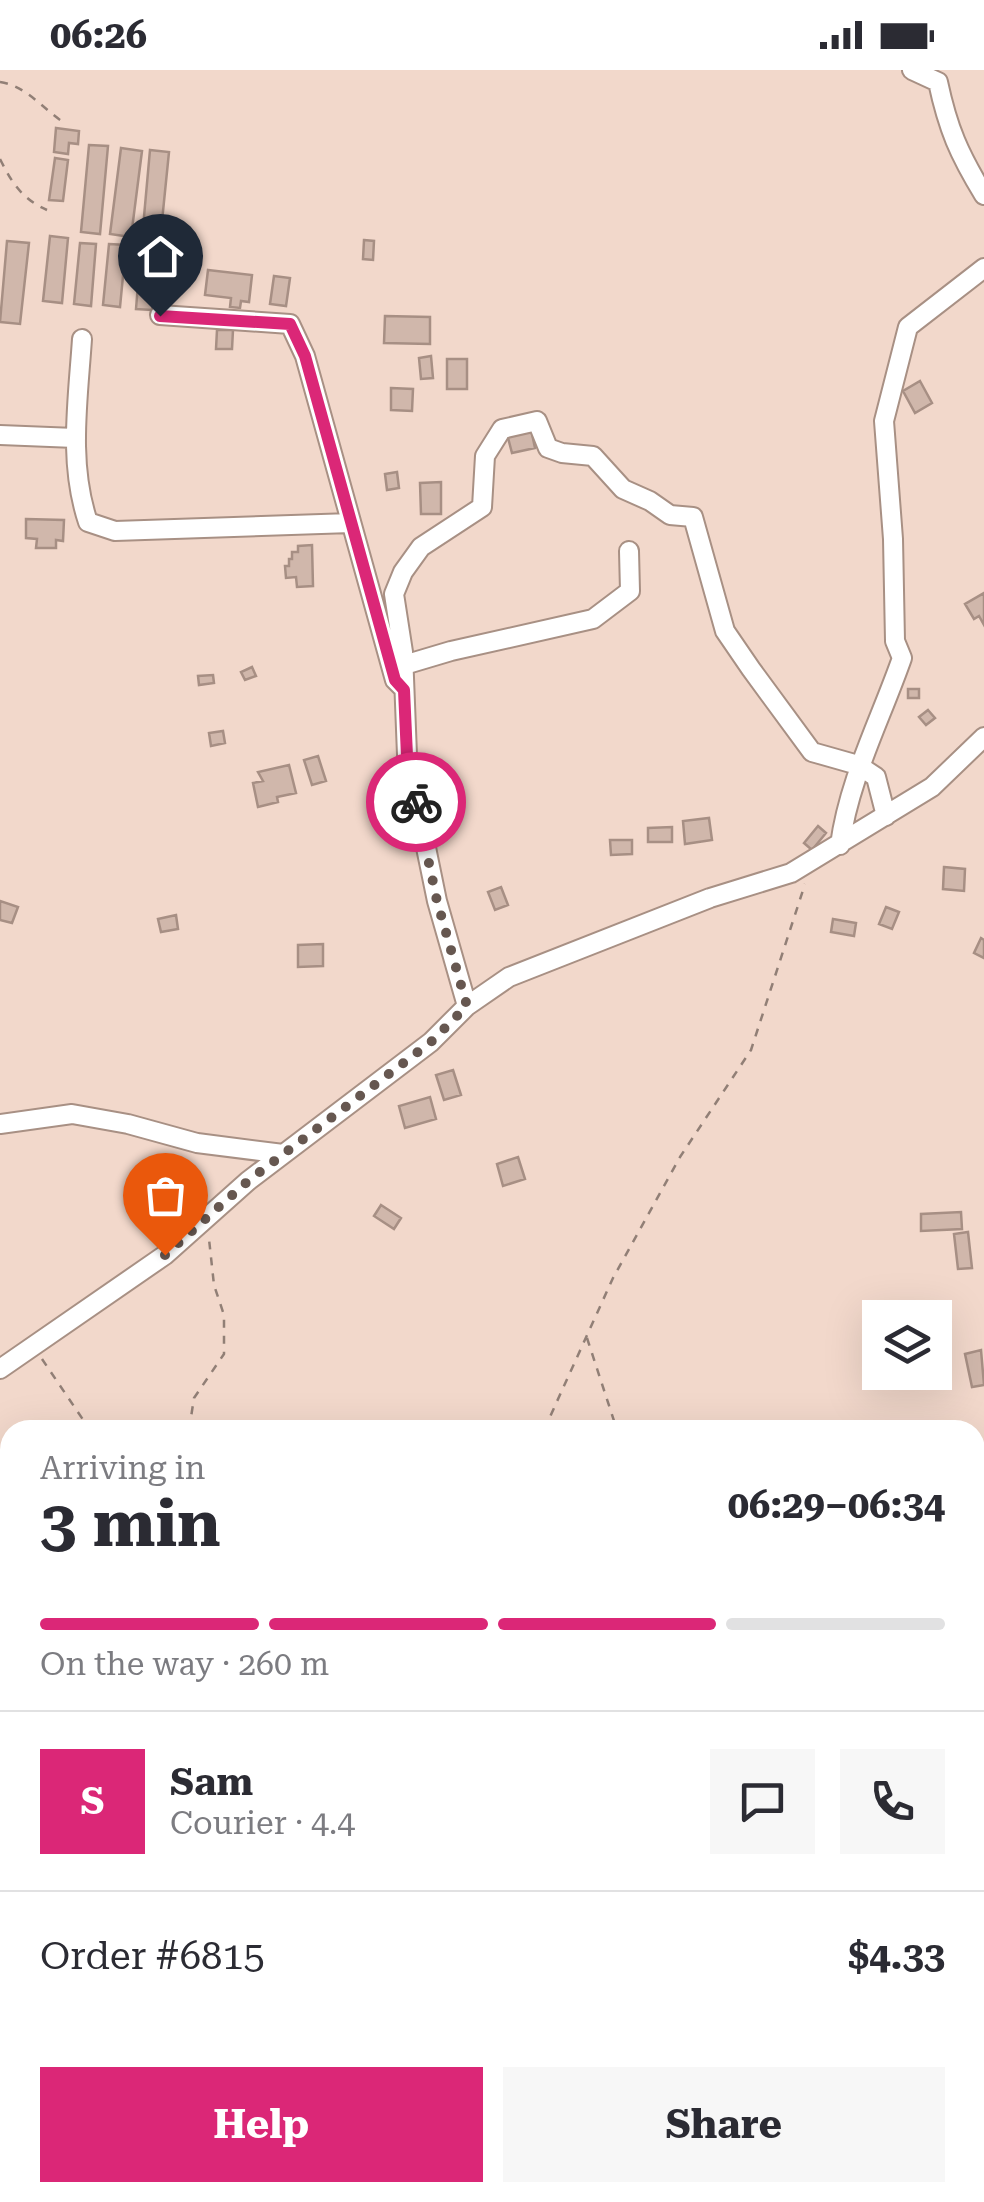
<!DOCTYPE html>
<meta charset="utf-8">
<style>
:root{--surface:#fff;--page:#f7f7f7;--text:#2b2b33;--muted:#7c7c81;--line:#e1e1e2;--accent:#db2777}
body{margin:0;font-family:"Roboto Serif",serif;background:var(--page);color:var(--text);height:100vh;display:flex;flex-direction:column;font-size:38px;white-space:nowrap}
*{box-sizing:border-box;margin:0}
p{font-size:32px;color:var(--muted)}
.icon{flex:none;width:55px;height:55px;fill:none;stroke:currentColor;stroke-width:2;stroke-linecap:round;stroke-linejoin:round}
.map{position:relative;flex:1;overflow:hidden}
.side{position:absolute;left:0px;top:1350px;width:985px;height:782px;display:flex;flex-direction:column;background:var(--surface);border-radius:30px 30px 0 0;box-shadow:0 10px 40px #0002}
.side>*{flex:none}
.fabs{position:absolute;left:862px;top:1230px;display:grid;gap:20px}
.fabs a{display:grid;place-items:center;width:90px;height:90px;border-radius:0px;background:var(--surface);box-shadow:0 10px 40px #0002;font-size:50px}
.pin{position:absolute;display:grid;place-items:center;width:85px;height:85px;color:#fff;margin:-102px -42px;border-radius:50% 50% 50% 0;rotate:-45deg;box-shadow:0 0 10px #0007}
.pin .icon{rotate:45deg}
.courier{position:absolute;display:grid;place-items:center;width:100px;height:100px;margin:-50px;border:8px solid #db2777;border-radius:50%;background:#fff;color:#222;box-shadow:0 2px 12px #0007}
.headline em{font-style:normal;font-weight:700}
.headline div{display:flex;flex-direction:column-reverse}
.headline{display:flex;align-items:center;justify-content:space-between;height:170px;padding:0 40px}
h1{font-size:65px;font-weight:700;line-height:75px}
.bar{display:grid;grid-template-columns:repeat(4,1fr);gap:15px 10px;align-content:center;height:120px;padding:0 40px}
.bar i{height:12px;border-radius:8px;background:var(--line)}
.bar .current{background:var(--accent)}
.bar p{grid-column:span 4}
.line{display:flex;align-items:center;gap:25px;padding:0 40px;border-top:2px solid var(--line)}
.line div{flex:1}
.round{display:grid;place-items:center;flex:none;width:105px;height:105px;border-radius:0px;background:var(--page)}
.cta{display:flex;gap:20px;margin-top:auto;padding:20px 40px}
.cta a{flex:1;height:115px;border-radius:0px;background:var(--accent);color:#fff;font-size:40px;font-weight:700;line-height:115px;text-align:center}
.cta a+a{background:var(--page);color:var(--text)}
.status{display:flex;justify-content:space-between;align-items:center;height:70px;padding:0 50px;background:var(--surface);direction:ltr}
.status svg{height:28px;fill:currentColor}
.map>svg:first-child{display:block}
</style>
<div class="status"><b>06:26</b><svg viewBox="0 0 49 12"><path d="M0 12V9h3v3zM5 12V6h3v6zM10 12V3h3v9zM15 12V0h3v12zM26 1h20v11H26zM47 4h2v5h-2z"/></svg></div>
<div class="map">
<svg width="984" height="2132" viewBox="0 0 984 2132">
<rect width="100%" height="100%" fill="#f2d8cb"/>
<path fill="#d0b7ab" stroke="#a78f84" stroke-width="2.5" d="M56,58L79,61L78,74L69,73L68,84L54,82Z
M89,75L108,76L100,164L81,162Z
M121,78L142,81L131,167L110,164Z
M150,80L169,82L160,171L142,169Z
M55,88L68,90L63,131L49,130Z
M50,166L68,168L62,233L43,231Z
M364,170L374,171L373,190L363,189Z
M7,171L29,173L20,254L0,252Z
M80,173L96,174L91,236L74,234Z
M109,174L126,175L120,237L103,235Z
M141,177L158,179L152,240L136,239Z
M208,200L252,205L249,232L241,231L240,238L230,237L231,228L205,225Z
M274,206L290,208L286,236L270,234Z
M385,246L430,247V274L384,273Z
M217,260H233L232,279H216Z
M431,286L433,308L421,309L419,288Z
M447,289H467V319H447Z
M920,311L932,333L915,343L903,321Z
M391,318L413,319L412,341L391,340Z
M531,359L535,378L512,383L507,364Z
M397,402L399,418L387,420L385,404Z
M441,412V444H421L420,413Z
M26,449L64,450L63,471L56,470V478H36L37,469L26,468Z
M312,475L313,516L297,517L296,507L286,508L285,496H289V489H292V482H298V476Z
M984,523V555L979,546L974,549L965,534Z
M252,597L256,606L245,610L241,602Z
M213,605L214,613L199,615L198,606Z
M908,619H919V628H908Z
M928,640L935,648L926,655L919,647Z
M223,661L225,673L211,676L209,663Z
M318,686L326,711L312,715L304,690Z
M289,695L296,723L277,727L278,732L258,737L253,713L263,711L258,702Z
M709,748L712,770L685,774L683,751Z
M818,756L826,763L812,780L804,773Z
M672,757V772H648V758Z
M610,770H632V784L611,785Z
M944,797L965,799L964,821L943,819Z
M501,817L508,835L495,840L488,822Z
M0,831L18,837L12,853L0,850Z
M886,837L899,842L892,859L879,854Z
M176,845L178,859L161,862L158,849Z
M833,849L856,853L854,866L831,862Z
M981,868L984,870V888L974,883Z
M323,874V896L298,897V875Z
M453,1000L461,1025L444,1030L436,1005Z
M430,1027L436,1049L405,1058L399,1036Z
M518,1087L525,1109L503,1116L497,1094Z
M381,1135L401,1148L394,1159L374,1146Z
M961,1142L962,1159L921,1161V1144Z
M968,1162L972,1198L958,1199L954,1164Z
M981,1280L984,1315L972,1317L965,1284Z"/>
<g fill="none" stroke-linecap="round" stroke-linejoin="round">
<g stroke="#a89084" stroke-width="22">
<path id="minor" d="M912,0L938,12C948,59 959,84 984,125
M160,245L290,254L305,286L395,610L401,616
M82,269C78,330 68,393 88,452L115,461L351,453
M0,365L75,368
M404,595L451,581L593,549L630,521L629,481
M840,775C849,709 880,651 902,588L895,571L893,469L884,351L908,257L984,198
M467,936L437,831L407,685L403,582L394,524L403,502L421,477L482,437L485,386L502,359L537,351L548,378L562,383L593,386L623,419L650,431L670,445L693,447L725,561L751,599L812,682L858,695L876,707L886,746
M0,1054L72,1044L128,1054L197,1073L283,1084
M0,1299L165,1185L248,1111L431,972L467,936L509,907L710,828L791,803L932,717L984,667
M0,2074L10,2075
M444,2122L492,2127
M165,2132L167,2122"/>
</g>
<path stroke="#917f76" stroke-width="2.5" stroke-dasharray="8 8" stroke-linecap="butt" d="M0,12C26,16 41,37 63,52
M0,89C12,113 22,129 47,140
M587,1268L617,1360
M42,1289L90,1360
M189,1360L194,1328L224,1284V1245L214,1215L209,1169
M544,1360L613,1208L680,1087L751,980L805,814
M0,1713L10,1711
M0,1964L10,1965"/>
<use href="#minor" stroke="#fff" stroke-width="18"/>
</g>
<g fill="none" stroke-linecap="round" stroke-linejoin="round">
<path stroke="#665750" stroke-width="10" stroke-dasharray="0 18" d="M165,1185L248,1111L431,972L467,936L437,831L416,732"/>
<path stroke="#db2777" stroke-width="12" d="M160,246L290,254L305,286L395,610L404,620L407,686L416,732"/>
</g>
</svg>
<div class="fabs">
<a><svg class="icon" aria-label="layers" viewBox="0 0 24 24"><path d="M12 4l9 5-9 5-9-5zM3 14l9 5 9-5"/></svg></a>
</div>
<div class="pin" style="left:165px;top:1185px;background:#ea580c"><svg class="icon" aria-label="bag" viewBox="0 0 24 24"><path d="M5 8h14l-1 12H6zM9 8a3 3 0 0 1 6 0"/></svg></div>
<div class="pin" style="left:160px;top:246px;background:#1f2937"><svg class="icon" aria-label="home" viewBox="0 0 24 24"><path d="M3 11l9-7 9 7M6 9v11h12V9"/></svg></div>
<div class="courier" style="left:416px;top:732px"><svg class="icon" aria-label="bike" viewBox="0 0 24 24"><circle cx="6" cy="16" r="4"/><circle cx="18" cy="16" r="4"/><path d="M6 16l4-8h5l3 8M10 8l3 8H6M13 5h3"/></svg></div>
<section class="side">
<div class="headline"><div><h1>3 min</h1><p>Arriving in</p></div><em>06:29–06:34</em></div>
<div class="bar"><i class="current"></i><i class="current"></i><i class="current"></i><i></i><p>On the way · 260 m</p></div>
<div class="line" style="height:180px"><b class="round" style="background:var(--accent);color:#fff">S</b><div><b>Sam</b><p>Courier · 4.4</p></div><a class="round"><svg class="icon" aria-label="chat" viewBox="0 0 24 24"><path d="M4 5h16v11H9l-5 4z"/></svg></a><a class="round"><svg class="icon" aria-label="phone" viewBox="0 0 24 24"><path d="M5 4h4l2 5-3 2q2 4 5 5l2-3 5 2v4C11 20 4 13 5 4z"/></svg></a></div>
<div class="line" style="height:130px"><div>Order #6815</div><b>$4.33</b></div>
<div class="cta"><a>Help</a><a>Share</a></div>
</section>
</div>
